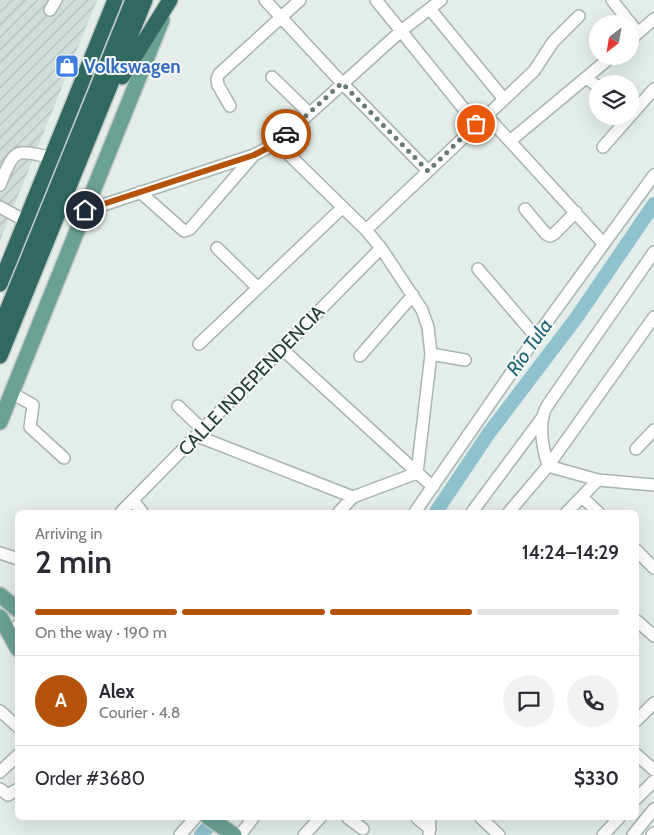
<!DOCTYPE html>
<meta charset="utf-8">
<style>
:root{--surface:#fff;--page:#f2f2f3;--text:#2b2b33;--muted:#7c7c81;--line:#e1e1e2;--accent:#b45309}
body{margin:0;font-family:Cabin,sans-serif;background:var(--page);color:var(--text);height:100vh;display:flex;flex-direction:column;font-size:19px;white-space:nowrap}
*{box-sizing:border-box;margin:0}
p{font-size:16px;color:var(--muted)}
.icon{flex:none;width:28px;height:28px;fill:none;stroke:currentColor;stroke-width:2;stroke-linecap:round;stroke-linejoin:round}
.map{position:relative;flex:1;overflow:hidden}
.panel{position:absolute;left:15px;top:510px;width:624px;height:310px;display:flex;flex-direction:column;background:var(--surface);border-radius:8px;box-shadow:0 5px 20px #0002}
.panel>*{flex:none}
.needle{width:32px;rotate:211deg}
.tools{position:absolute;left:589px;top:15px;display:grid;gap:10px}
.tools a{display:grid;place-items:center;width:50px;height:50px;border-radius:50%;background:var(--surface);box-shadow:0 5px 20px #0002;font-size:25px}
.pin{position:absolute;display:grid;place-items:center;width:42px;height:42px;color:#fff;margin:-21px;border:2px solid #fff;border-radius:50%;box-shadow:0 1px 5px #0007}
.courier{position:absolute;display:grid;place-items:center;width:50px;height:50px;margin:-25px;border:4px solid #b45309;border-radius:50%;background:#fff;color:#222;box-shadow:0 1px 6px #0007}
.summary em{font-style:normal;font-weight:600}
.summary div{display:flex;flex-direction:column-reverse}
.summary{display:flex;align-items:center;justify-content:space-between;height:85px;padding:0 20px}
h1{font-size:32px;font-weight:600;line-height:38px}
.bar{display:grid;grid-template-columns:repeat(4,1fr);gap:8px 5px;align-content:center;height:60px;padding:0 20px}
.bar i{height:6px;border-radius:4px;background:var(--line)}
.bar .current{background:var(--accent)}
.bar p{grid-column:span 4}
.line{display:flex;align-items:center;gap:12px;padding:0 20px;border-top:1px solid var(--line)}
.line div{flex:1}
.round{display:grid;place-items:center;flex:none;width:52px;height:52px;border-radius:26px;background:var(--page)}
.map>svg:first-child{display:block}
</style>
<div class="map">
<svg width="654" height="835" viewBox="0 0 654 835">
<defs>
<pattern id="industrial-furrows" width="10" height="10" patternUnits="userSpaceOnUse" patternTransform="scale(1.25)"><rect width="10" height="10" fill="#d2dcd8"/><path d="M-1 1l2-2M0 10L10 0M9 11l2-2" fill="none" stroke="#b4beba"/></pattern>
</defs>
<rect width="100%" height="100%" fill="#e4ede9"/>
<path fill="url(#industrial-furrows)" d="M0,0H97L0,241Z"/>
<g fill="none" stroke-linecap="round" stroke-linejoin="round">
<path stroke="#8fc2ce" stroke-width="14" d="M436,512L489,433L577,317L654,204
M201,835L216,818"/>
<g stroke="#a7b5b0" stroke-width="14">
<path id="minor" d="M265,0L342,83L428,171
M376,0L476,124
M612,0L638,33
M430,9L503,98
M50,10L56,0
M630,40L654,19
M272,77L309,113
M587,78L598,87
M230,106L218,85L217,79L219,74L300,0
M486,115L603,243
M510,141L612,56
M277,143L366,230L381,248L422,310L428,327L431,354L417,473L353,497L339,512
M603,147L654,89
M0,185C4,176 10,154 21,153C29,152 38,155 45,156
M140,192L184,231L190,229L254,155
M0,207L20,218
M525,209L546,234L550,236L554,234L576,212
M85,211L254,155L277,143L401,31L441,0
M366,230L534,71L553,42L579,16
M217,248L258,288
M654,252L547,406C537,423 543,448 548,466L598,480L654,485
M478,269L536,337
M199,344L343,207
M281,348L433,487
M431,354L465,360
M360,356L413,295
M12,393L33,405L30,427L64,458
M178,406L203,430
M197,436L353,497
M636,449L654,430
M582,497L598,512
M133,500L142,512
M121,512L381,248
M415,512L536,337L654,175
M472,512L542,418
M509,512L548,466L654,317
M567,512L598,480
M636,550L654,568
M0,553L18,559
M637,621L654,636
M12,639L18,625
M0,711L18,727
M636,721L654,703
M636,754L654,770
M0,772L18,755
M0,789L8,795L18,789
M636,799L654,781
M348,818L363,829
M417,818L430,829
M481,818L499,835
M180,835L195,818
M240,835L253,818
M304,835L320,818
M429,835L430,818
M603,835L619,818
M633,835L654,809
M652,835L654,833"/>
</g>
<g stroke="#c2c9c7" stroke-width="18">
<path id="major" d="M0,422L162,20
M0,595L18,610
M0,617L18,649
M209,818L234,835"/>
</g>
<g stroke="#c2c9c7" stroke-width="18">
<path id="highway" d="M122,77L170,0
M0,284L115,0
M0,328L133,0
M0,356L145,0"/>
</g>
<use href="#minor" stroke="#fff" stroke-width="11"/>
<use href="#major" stroke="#6ba094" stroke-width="15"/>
<use href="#highway" stroke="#31685f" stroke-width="15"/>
</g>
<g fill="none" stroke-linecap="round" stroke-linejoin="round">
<path stroke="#677b76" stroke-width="5" stroke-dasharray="0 9" d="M286,134L342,83L428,171L476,124"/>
<path stroke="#b45309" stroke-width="6" d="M85,210L254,155L277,143L286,134"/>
</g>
<defs>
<g id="shop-square" transform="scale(1.25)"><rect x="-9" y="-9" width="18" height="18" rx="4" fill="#3f7fe0" stroke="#f4f9f7"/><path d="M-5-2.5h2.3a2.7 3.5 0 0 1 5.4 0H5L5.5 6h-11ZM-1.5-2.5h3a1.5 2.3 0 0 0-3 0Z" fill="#fff"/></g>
</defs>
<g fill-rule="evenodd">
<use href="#shop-square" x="67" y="66"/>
</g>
<g text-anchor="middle" stroke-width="4" stroke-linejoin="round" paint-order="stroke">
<g font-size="19" font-weight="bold" fill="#366cbe" stroke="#f4f9f7" text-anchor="start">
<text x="84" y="73">Volkswagen</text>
</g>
<g font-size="19" fill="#243d38" stroke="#f4f9f7">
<text transform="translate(251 380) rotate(-46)" y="7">CALLE INDEPENDENCIA</text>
</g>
<g font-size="20" font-style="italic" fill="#216476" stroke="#f4f9f7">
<text transform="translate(529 347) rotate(-55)" y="7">Río Tula</text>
</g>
</g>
</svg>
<div class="tools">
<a><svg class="needle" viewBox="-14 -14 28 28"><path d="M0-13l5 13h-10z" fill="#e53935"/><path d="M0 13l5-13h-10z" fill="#7c7c81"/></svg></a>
<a><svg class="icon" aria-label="layers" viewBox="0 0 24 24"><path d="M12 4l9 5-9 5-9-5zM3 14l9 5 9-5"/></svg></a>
</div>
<div class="pin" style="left:476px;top:124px;background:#ea580c"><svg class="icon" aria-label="bag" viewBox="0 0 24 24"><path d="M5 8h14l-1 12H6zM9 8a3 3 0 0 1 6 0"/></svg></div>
<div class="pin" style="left:85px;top:210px;background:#1f2937"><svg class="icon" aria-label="home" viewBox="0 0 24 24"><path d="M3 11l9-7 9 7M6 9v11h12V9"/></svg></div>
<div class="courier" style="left:286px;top:134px"><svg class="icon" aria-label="car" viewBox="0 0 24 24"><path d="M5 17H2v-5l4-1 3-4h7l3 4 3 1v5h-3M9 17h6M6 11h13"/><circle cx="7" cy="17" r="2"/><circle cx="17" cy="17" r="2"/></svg></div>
<section class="panel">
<div class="summary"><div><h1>2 min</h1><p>Arriving in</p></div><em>14:24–14:29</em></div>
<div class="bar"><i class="current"></i><i class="current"></i><i class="current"></i><i></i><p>On the way · 190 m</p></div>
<div class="line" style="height:90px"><b class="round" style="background:var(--accent);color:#fff">A</b><div><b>Alex</b><p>Courier · 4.8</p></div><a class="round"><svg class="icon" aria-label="chat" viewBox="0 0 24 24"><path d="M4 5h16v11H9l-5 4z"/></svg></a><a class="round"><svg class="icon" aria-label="phone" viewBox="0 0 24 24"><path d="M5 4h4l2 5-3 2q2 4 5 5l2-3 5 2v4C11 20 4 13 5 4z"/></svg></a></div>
<div class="line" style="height:65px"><div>Order #3680</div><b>$330</b></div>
</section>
</div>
